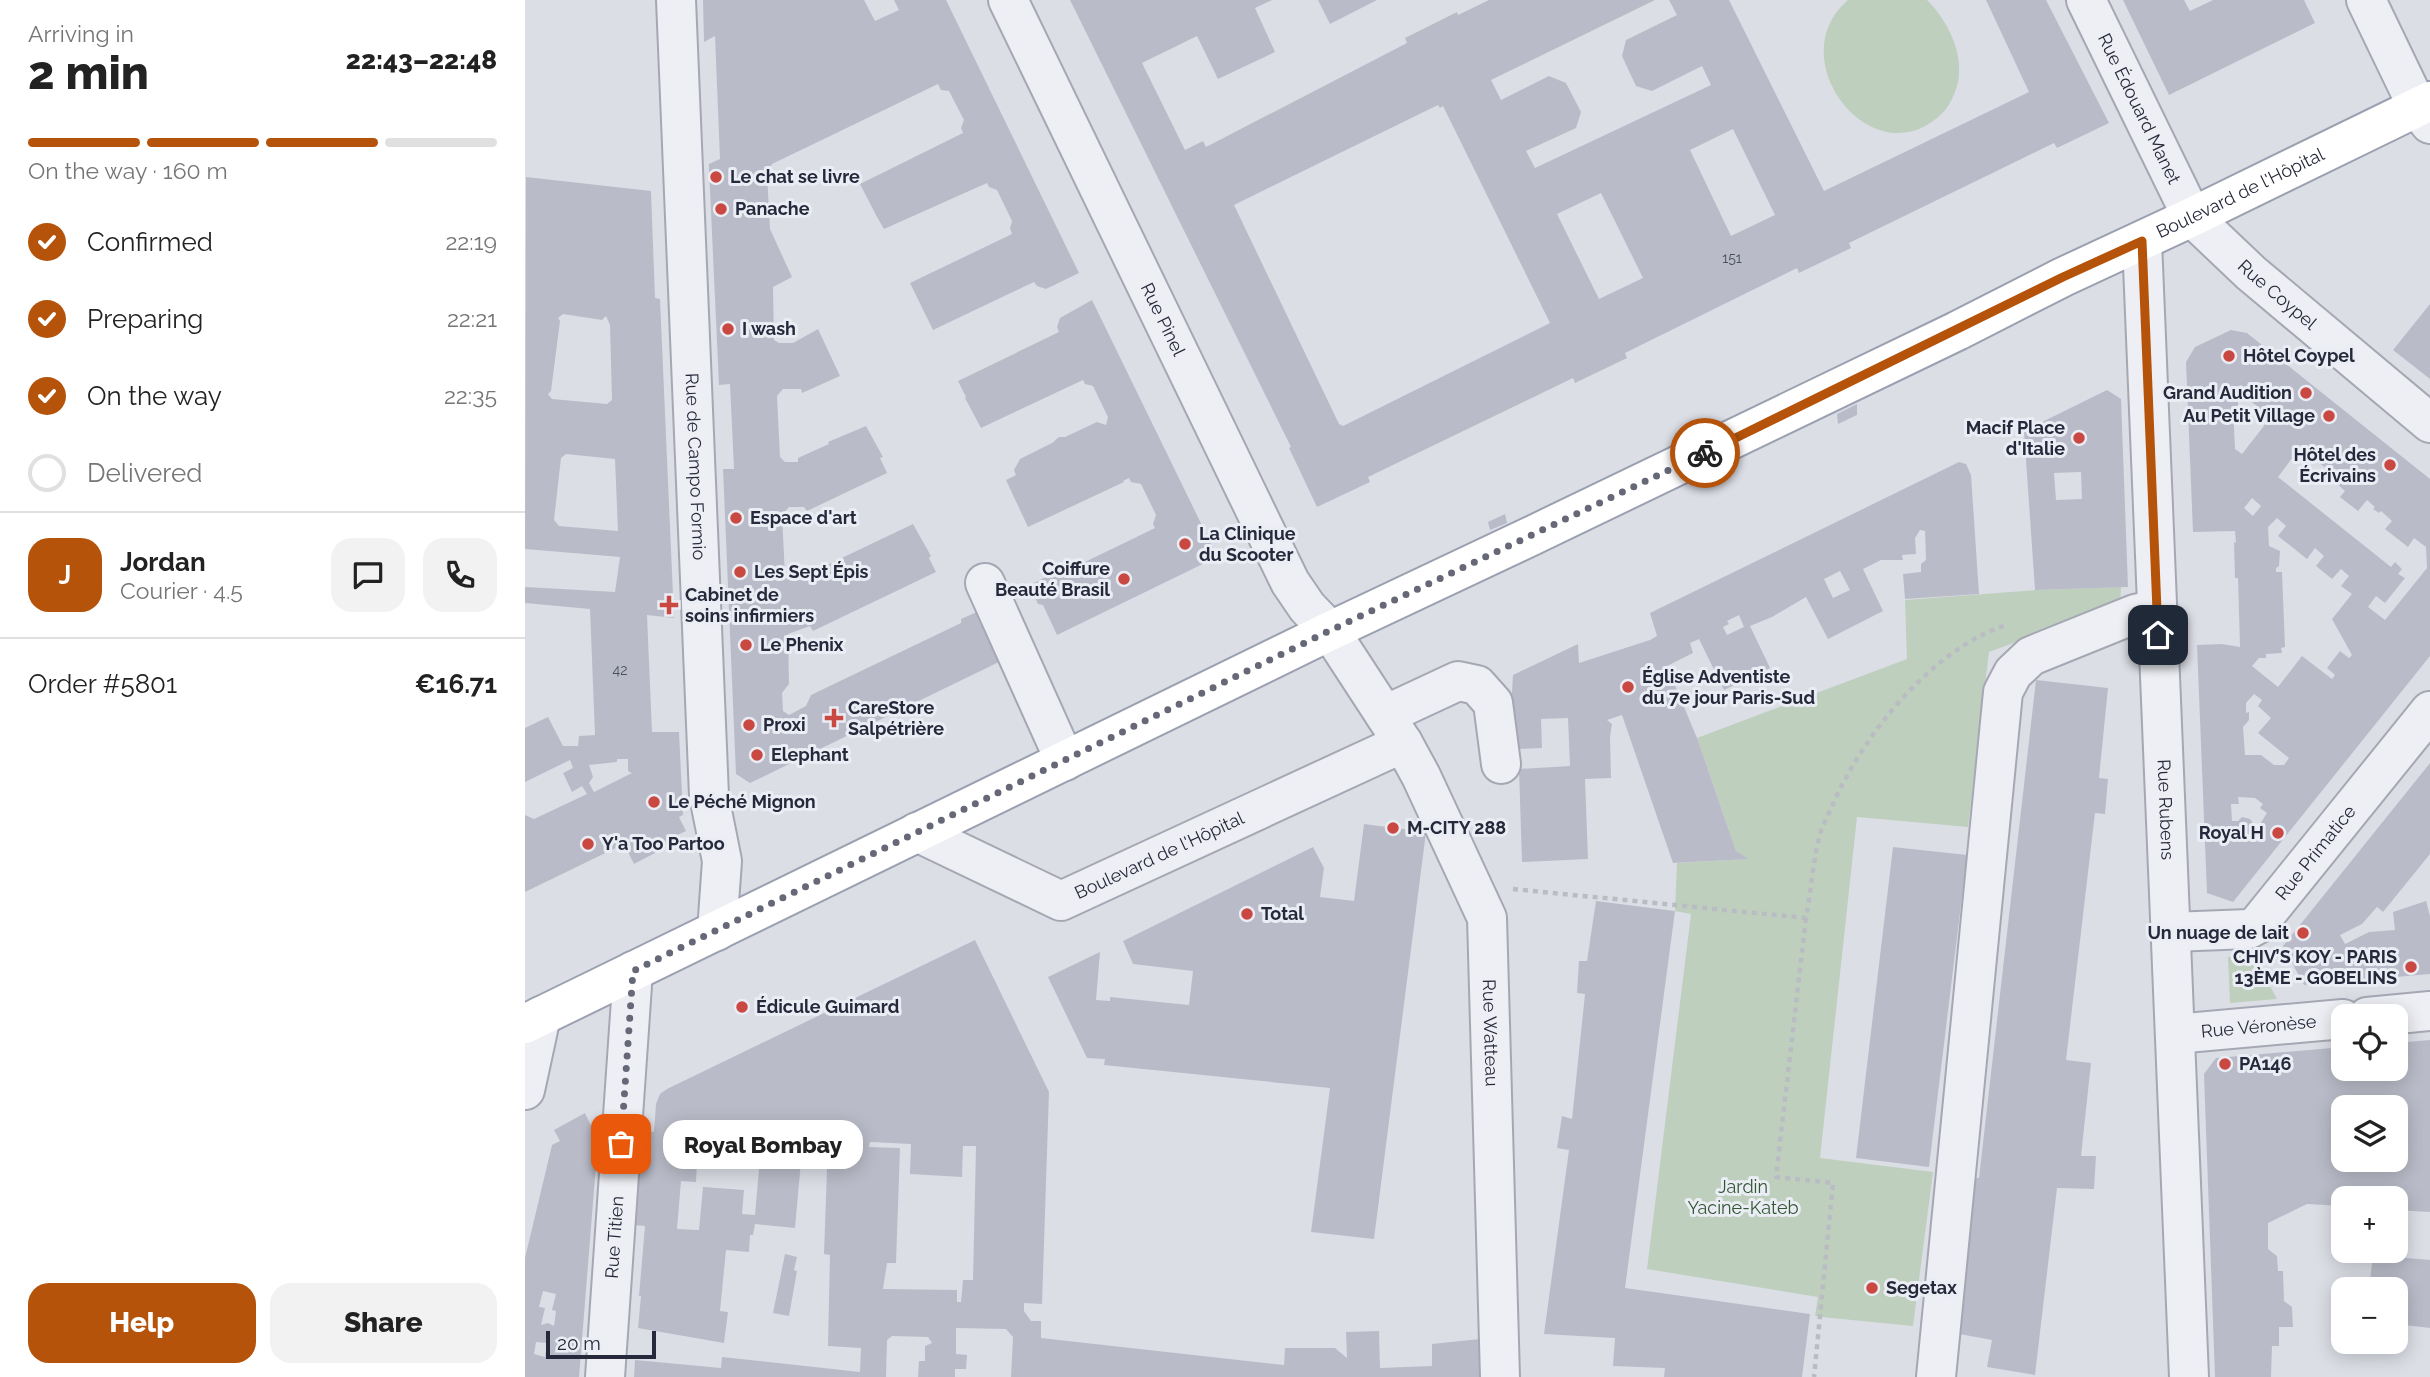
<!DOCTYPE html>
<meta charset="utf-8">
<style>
:root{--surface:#fff;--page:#f2f2f2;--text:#222;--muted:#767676;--line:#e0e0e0;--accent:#b45309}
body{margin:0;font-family:Raleway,sans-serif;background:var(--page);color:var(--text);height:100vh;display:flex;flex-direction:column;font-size:26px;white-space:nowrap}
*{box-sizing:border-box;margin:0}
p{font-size:23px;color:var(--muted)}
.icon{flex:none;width:38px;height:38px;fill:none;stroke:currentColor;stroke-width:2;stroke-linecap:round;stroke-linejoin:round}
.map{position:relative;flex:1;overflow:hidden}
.side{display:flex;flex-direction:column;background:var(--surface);width:525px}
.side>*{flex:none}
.controls{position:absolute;left:1806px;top:1004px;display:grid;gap:14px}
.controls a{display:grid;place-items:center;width:77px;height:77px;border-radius:14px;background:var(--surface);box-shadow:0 4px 18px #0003;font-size:35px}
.scale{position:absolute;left:21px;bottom:18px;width:110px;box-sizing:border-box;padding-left:7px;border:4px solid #26293b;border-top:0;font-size:19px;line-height:24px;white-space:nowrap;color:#26293b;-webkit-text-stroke:5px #ebedf4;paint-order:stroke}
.pin{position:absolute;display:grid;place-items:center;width:60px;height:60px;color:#fff;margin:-30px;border-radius:14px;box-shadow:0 4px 10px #0006}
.courier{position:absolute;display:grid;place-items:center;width:70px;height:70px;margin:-35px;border:5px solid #b45309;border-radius:50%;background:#fff;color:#222;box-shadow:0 2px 9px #0007}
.bubble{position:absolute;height:49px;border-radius:21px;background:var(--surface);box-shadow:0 4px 18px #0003;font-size:23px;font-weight:800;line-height:49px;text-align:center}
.summary em{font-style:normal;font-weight:800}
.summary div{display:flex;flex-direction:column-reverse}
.summary{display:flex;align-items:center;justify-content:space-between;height:119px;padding:0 28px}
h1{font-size:46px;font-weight:800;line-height:52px}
.bar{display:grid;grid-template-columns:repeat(4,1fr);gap:10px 7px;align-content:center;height:84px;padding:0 28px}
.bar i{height:9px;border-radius:5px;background:var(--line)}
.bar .on{background:var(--accent)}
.bar p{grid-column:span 4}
.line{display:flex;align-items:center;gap:18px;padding:0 28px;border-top:2px solid var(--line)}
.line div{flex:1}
.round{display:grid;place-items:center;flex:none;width:74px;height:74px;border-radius:21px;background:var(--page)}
ol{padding:0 28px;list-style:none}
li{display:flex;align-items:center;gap:21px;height:77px}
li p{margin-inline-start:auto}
li .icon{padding:7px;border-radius:50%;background:var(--accent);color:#fff;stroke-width:4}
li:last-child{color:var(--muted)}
li i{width:38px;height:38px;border:4px solid var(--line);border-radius:50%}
.primary-button{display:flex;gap:14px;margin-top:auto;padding:14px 28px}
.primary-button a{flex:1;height:80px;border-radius:21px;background:var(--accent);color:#fff;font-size:28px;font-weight:800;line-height:80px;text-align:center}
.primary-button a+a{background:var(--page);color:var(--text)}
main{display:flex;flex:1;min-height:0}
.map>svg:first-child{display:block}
</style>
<main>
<section class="side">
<div class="summary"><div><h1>2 min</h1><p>Arriving in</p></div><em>22:43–22:48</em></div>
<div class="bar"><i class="on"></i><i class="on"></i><i class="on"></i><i></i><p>On the way · 160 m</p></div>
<ol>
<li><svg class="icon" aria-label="check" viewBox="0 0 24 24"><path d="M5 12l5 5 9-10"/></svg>Confirmed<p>22:19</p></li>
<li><svg class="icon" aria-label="check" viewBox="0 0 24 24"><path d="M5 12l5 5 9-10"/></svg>Preparing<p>22:21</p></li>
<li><svg class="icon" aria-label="check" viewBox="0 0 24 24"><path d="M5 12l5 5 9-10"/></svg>On the way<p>22:35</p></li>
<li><i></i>Delivered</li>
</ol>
<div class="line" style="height:126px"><b class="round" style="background:var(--accent);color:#fff">J</b><div><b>Jordan</b><p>Courier · 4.5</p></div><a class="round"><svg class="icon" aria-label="chat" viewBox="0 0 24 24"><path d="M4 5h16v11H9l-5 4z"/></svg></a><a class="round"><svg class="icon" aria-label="phone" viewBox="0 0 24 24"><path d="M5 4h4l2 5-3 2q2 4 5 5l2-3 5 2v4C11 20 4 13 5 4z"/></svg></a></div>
<div class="line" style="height:91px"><div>Order #5801</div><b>€16.71</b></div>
<div class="primary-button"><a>Help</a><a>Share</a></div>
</section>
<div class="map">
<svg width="1905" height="1377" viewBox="0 0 1905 1377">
<rect width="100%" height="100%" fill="#dcdee6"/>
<path fill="#becfbd" d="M1323,0H1402C1422,20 1439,52 1433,82C1429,98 1422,112 1408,121C1342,170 1256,57 1323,0Z
M1596,587L1595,604L1464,652L1443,827L1332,817L1295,1158L1408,1172L1388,1326L1296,1317L1290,1316L1293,1297L1122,1269L1166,914L1150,911L1152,863L1223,859L1211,851L1172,738L1382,659L1380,600L1511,590Z
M1728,954L1752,999L1705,1003L1703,957Z"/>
<path fill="#b9bcc8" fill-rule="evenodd" d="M178,0H339L350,21L374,10L369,0H421L554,273L521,289L512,286L509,282L408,330L385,283L487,234L485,228L487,221L472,190L464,187L462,183L359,229L352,217L335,184L438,133L436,128L439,120L424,91L416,90L413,84L247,164L242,174L245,229L267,277L248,287L249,340L254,343H268L293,329L315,376L277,393L276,389H258L252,396L255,457L260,462H273V458L304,444L303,442L341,426L358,457L355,458L362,473L282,511L279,507H264L257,515L260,576L266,580H278L279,576L388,524L406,556L404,558L411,572L288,631L285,626L263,634L264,684L257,693L258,711L264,715L281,706L286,695L436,623V619L452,612L456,614L476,661L225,783L211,774L198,469H209L205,384L194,385L184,168V164L195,159L190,36L179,42Z
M545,0H747L730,8L750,52L693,79L672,36L617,63L660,150L678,141L681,147L882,43L880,38L932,12L933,15L964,0H1130L966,80L976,100L1024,76L1041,83L1056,112L1051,128L1001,151L1010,168L1186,85L1177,66L1127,91L1111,86L1097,56L1101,40L1152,15L1144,0H1204L1299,191L1504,92L1461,0H1521L1584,123L1532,148L1529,143L1324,243L1326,248L1274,273L1272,268L1108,349L1100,353L1102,358L1050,383L1048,378L843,477L845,482L792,507L764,448L766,447ZM913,105L915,108L918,106L1025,323L818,426L814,424L709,205ZM1208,129L1250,215L1206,236L1165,150ZM1076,193L1118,278L1074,299L1032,214Z
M793,0H852L805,24Z
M1598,0H1659L1665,11L1688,0H1779L1790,23L1644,95Z
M1,177L126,191L130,298L135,299L149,618L122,615L127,732H154L158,815L154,817L161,831L150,836L153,841L109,864L99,844L0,892V815L9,819L62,794L57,786L47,792L38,773L48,768L45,760L0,782V728L23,717L38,746H53L54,736L70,735L65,609L0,603V587L90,592L95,557L0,549ZM38,314L77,320L81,316L85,325L87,400L82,404L27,399L23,394L26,391L35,321L33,318ZM41,454L90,459L93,531L34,526L29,520L36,458ZM92,759H103V771L107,773L69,792L64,783L68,777L64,765L92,762Z
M567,300L689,550L686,560L532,635L518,605L513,604L506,589L507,584L523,576L527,578L630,528L628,524L631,515L616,484L606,482L604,478L598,481L599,482L503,527L481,480L491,475L489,470L495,459L527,443L534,437H540L572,422L581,425L583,417L568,386L560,384L558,380L456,428L440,398L441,397L433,381L534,332L532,327L535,318Z
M1905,304V379L1868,350Z
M1706,330L1722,333L1905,479V656L1708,902L1682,893L1672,645L1697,644L1715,647L1713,578H1710L1709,542L1711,543L1710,531L1668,532L1661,362L1670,347ZM1716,385L1718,387L1715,402L1724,400L1736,409L1742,408L1743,417L1742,422L1717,454L1710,449L1708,407H1713V402H1709L1708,389ZM1771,453L1778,457L1781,453L1814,478L1811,483L1820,491L1815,497L1833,511L1842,500L1850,507L1848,509L1854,513L1856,511L1867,521L1860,529L1883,547L1889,538L1901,547L1902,568L1860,620L1843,607L1851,596L1860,603L1880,578L1873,574L1877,569L1870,562L1866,567L1753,477ZM1727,498L1736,506L1728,516L1719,508ZM1752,518L1761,526L1753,536L1782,559L1790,548L1799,556L1791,566L1807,579L1816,569L1824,576L1816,586L1827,594L1807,619L1827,655L1824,658L1815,651L1802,668L1810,675L1807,679L1777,656L1753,687L1727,666L1734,658H1741V654L1757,653L1756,648L1760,647L1757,572H1751V568L1754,566L1755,551L1744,546L1743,527ZM1729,694L1737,700L1733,706L1746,718L1733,733L1764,758L1759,765H1749L1736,755H1720L1718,727L1724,720V712L1721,713V703ZM1713,797L1730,798L1738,804L1735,808L1742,813L1732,829L1725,819L1717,817L1713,821H1707L1706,804H1714Z
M1582,390L1596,399L1603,587L1510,590L1499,431ZM1556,472L1557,499L1531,500L1529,473Z
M1332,404V415L1313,424L1312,414Z
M1434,462L1441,464L1446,475L1454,594L1380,599L1378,574L1396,572V564L1401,560L1400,531L1395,530L1390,538L1391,554L1377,555L1378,560H1356L1338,569L1358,611L1303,639L1281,597L1247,617L1225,626L1245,668L1199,690L1174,639L1165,643L1168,653L1142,666L1172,738L1211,851L1224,859L1148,863L1097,715L1082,720L1087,724L1085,737L1086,778L1060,779L1063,859L997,862L994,769L1045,766L1043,718L1016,719L1017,748L994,749L993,744L988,738L986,708L988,675L1053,644L1054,663L1125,640L1132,636L1125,613ZM1315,571L1325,590L1308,598L1299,579ZM1214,615L1219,627L1202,635L1198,627L1204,624L1202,621Z
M980,514L982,523L965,530L963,522Z
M1511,680L1583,688L1574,778L1583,779L1580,814L1570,813L1541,1060L1566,1063L1556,1156H1571L1569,1189L1532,1188L1510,1375L1462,1367L1467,1340L1429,1333L1449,1178H1454Z
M1905,763V854L1858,912L1852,907L1837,924L1815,935L1820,944L1844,932L1870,930L1868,912L1901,901L1905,916V974L1779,985L1758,946Z
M839,824L901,832L849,1239L786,1232L805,1088L579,1065L580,1059L562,1058L523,977L575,952L571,1000L585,1001V997L664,1005L668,971L608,964L598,941L788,847L799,868L795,897L829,901Z
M1368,847L1442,855L1404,1167L1331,1158Z
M1071,901L1150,911L1100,1288L1285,1314L1277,1377H1139L1140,1368L1088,1366L1090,1338L1019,1334L1044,1150L1032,1148L1037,1116L1047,1119L1060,994L1052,993L1054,961H1062Z
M450,940L524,1092L517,1304L499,1303V1311L506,1321H516V1338L759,1365L760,1348H810L822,1358L821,1332L854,1331L855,1368L907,1366V1344L955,1339L956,1377H486L488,1337L481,1329L431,1328V1354L442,1355L441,1369H430V1377H393L394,1361H400V1346L407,1343L403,1337L367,1336L362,1340L361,1377H109L110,1360L196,1368L197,1357L335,1372L336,1348L303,1346L305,1255L299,1254L303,1140L278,1139L270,1228L230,1224L228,1235H225L224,1252L201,1250L195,1311L203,1312L199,1343L113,1328L116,1296H114L120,1226L109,1225L116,1131L129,1132L131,1104L135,1094L142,1089ZM345,1142L386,1144L385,1174L437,1177L438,1146H451L448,1280H438L436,1302H432V1290L358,1289L362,1263H371L375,1148L344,1147ZM172,1163L234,1169L230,1215L217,1214L219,1190L178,1187L174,1230L152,1229L156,1181L171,1182Z
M1905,1040V1212L1871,1210V1199H1818V1206L1782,1204L1743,1223V1249L1752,1256L1753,1271H1758L1759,1301L1767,1307L1768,1327H1754V1346H1747L1746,1377H1690L1679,1074L1691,1058L1818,1047V1069H1871V1043ZM1818,1108H1871V1160H1818Z
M60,1113L66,1126L69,1125L74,1128L54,1377H0V1258L27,1145L35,1141L29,1130ZM18,1291L31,1294L27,1310L31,1311L29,1326L23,1323L16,1325L20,1308L14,1307ZM11,1342L22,1343L20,1357L9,1354Z
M260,1254L272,1257L269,1270L272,1271L264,1316L248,1313Z
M1848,1255L1905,1260V1328L1871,1324V1290H1844Z"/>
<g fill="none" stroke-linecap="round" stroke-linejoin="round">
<g stroke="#a5a8b3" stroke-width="42">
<g id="minor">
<path id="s1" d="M151,0L184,796L197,861L192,931"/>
<path id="s2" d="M483,0L765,582L782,607L805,631L878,743L896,776L962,918L975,1377"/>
<path id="s3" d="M1561,0L1667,217L1726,273L1905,423"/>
<path d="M1841,0L1893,108L1905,124"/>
<path id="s4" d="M1617,241L1664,1377"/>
<path d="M460,583L540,761"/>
<path d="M860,715L933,681L952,685L968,703L976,764"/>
<path id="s5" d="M392,832L536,901L878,743"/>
<path id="s6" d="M1646,932L1724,929L1733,924L1905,711"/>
<path d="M1842,1017L1905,1011"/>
<path id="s7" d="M1650,1034L1818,1019"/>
<path d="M0,1090L16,1016"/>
<path id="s8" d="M80,1377L108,971"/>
<path d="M1411,1377L1478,692L1488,673L1506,656L1610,614L1632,609"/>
</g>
</g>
<g stroke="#9ba0b1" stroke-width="42">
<g id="major">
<path id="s9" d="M0,1024L805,631L1000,539L1432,331L1538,277L1667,217L1905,101"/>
</g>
</g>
<path stroke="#babcc4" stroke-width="4.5" stroke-dasharray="5 5" stroke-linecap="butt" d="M988,889L1281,918C1286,890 1288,861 1295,834C1298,824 1304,814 1308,804C1339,734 1406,650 1481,625
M1281,918L1251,1177L1308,1183L1289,1377"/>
<use href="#minor" stroke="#eeeff4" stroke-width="38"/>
<use href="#major" stroke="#fff" stroke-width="38"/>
</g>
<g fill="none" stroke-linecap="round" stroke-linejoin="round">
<path stroke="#666877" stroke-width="7" stroke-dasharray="0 12.6" d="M96,1144L108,971L804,631L1180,453"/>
<path stroke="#b45309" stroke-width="9" d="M1180,453L1538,277L1617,241L1633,635"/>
</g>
<g fill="#c94942" stroke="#ebedf4" stroke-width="2.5">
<circle cx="191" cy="177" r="7"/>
<circle cx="196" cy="209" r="7"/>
<circle cx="203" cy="329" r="7"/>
<circle cx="1704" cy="356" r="7"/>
<circle cx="1781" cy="393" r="7"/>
<circle cx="1804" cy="416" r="7"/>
<circle cx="1554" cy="438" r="7"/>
<circle cx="1865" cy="465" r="7"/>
<circle cx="211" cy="518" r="7"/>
<circle cx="660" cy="544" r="7"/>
<circle cx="215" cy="572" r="7"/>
<circle cx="599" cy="579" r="7"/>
<path d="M140.5 594.5h7v7h7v7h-7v7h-7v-7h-7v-7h7z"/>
<circle cx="221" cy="645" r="7"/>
<circle cx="1103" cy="687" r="7"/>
<path d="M305.5 707.5h7v7h7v7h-7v7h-7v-7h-7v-7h7z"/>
<circle cx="224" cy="725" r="7"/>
<circle cx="232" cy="755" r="7"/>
<circle cx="129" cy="802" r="7"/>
<circle cx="868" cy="828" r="7"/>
<circle cx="1753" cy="833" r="7"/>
<circle cx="63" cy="844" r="7"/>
<circle cx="722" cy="914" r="7"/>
<circle cx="1778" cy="933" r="7"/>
<circle cx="1886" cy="967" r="7"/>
<circle cx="217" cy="1007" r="7"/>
<circle cx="1700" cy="1064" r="7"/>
<circle cx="1347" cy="1288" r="7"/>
</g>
<g text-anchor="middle" stroke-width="6" stroke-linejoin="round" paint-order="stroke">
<g font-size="14" fill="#4b4e5e">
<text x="1207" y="263">151</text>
<text x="95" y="675">42</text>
</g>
<g font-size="18" fill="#26293b" stroke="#ebedf4">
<text dy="6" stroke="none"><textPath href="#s3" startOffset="121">Rue Édouard Manet</textPath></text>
<text dy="6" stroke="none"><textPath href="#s9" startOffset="1906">Boulevard de l'Hôpital</textPath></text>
<text dy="6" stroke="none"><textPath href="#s3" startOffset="357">Rue Coypel</textPath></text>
<text dy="6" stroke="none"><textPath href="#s2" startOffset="355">Rue Pinel</textPath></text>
<text dy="6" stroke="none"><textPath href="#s1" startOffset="467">Rue de Campo Formio</textPath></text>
<text dy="6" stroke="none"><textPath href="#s4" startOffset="569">Rue Rubens</textPath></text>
<text dy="6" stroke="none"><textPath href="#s6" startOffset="180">Rue Primatice</textPath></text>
<text dy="6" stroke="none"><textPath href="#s5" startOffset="268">Boulevard de l'Hôpital</textPath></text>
<text dy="6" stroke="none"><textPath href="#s7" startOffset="84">Rue Véronèse</textPath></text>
<text dy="6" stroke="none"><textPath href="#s2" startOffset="1153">Rue Watteau</textPath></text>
<text dy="6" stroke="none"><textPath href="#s8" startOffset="140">Rue Titien</textPath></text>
</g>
<g font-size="18" font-weight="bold" fill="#26293b" stroke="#ebedf4" text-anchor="start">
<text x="205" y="183">Le chat se livre</text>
<text x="210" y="215">Panache</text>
<text x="217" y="335">I wash</text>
<text x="1718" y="362">Hôtel Coypel</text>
<text x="1767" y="399" text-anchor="end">Grand Audition</text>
<text x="1790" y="422" text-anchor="end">Au Petit Village</text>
<text x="1540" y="434" text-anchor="end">Macif Place<tspan x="1540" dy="21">d'Italie</tspan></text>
<text x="1851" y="461" text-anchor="end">Hôtel des<tspan x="1851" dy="21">Écrivains</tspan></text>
<text x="225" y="524">Espace d'art</text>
<text x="674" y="540">La Clinique<tspan x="674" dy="21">du Scooter</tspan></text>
<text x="585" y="575" text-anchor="end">Coiffure<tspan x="585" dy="21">Beauté Brasil</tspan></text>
<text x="229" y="578">Les Sept Épis</text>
<text x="160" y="601">Cabinet de<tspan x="160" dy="21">soins infirmiers</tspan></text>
<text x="235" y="651">Le Phenix</text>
<text x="1117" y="683">Église Adventiste<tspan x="1117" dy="21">du 7e jour Paris-Sud</tspan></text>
<text x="323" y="714">CareStore<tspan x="323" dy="21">Salpétrière</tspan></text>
<text x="238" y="731">Proxi</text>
<text x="246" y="761">Elephant</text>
<text x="143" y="808">Le Péché Mignon</text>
<text x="882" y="834">M-CITY 288</text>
<text x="1739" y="839" text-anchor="end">Royal H</text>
<text x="77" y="850">Y'a Too Partoo</text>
<text x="736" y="920">Total</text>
<text x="1764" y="939" text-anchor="end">Un nuage de lait</text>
<text x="1872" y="963" text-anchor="end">CHIV’S KOY - PARIS<tspan x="1872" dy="21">13ÈME - GOBELINS</tspan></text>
<text x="231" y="1013">Édicule Guimard</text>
<text x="1714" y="1070">PA146</text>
<text x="1361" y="1294">Segetax</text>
</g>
<g font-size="18" fill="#345634" stroke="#ebedf4">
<text x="1218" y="1193">Jardin<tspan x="1218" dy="21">Yacine-Kateb</tspan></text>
</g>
</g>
</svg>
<div class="controls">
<a><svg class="icon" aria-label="locate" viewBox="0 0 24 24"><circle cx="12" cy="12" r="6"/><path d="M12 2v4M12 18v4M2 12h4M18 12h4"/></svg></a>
<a><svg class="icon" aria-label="layers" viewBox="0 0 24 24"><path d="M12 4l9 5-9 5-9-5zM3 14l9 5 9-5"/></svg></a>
<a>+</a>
<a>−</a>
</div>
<div class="scale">20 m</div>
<div class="pin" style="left:96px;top:1144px;background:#ea580c"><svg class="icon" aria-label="bag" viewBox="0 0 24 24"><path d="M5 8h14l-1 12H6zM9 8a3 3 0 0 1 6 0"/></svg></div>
<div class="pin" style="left:1633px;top:635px;background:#1f2937"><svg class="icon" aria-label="home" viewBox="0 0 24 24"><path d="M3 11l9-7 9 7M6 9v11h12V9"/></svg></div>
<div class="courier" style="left:1180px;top:453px"><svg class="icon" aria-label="bike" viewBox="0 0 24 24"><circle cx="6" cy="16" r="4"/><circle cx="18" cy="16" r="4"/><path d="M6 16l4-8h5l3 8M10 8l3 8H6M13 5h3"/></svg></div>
<div class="bubble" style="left:138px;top:1120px;width:200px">Royal Bombay</div>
</div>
</main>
